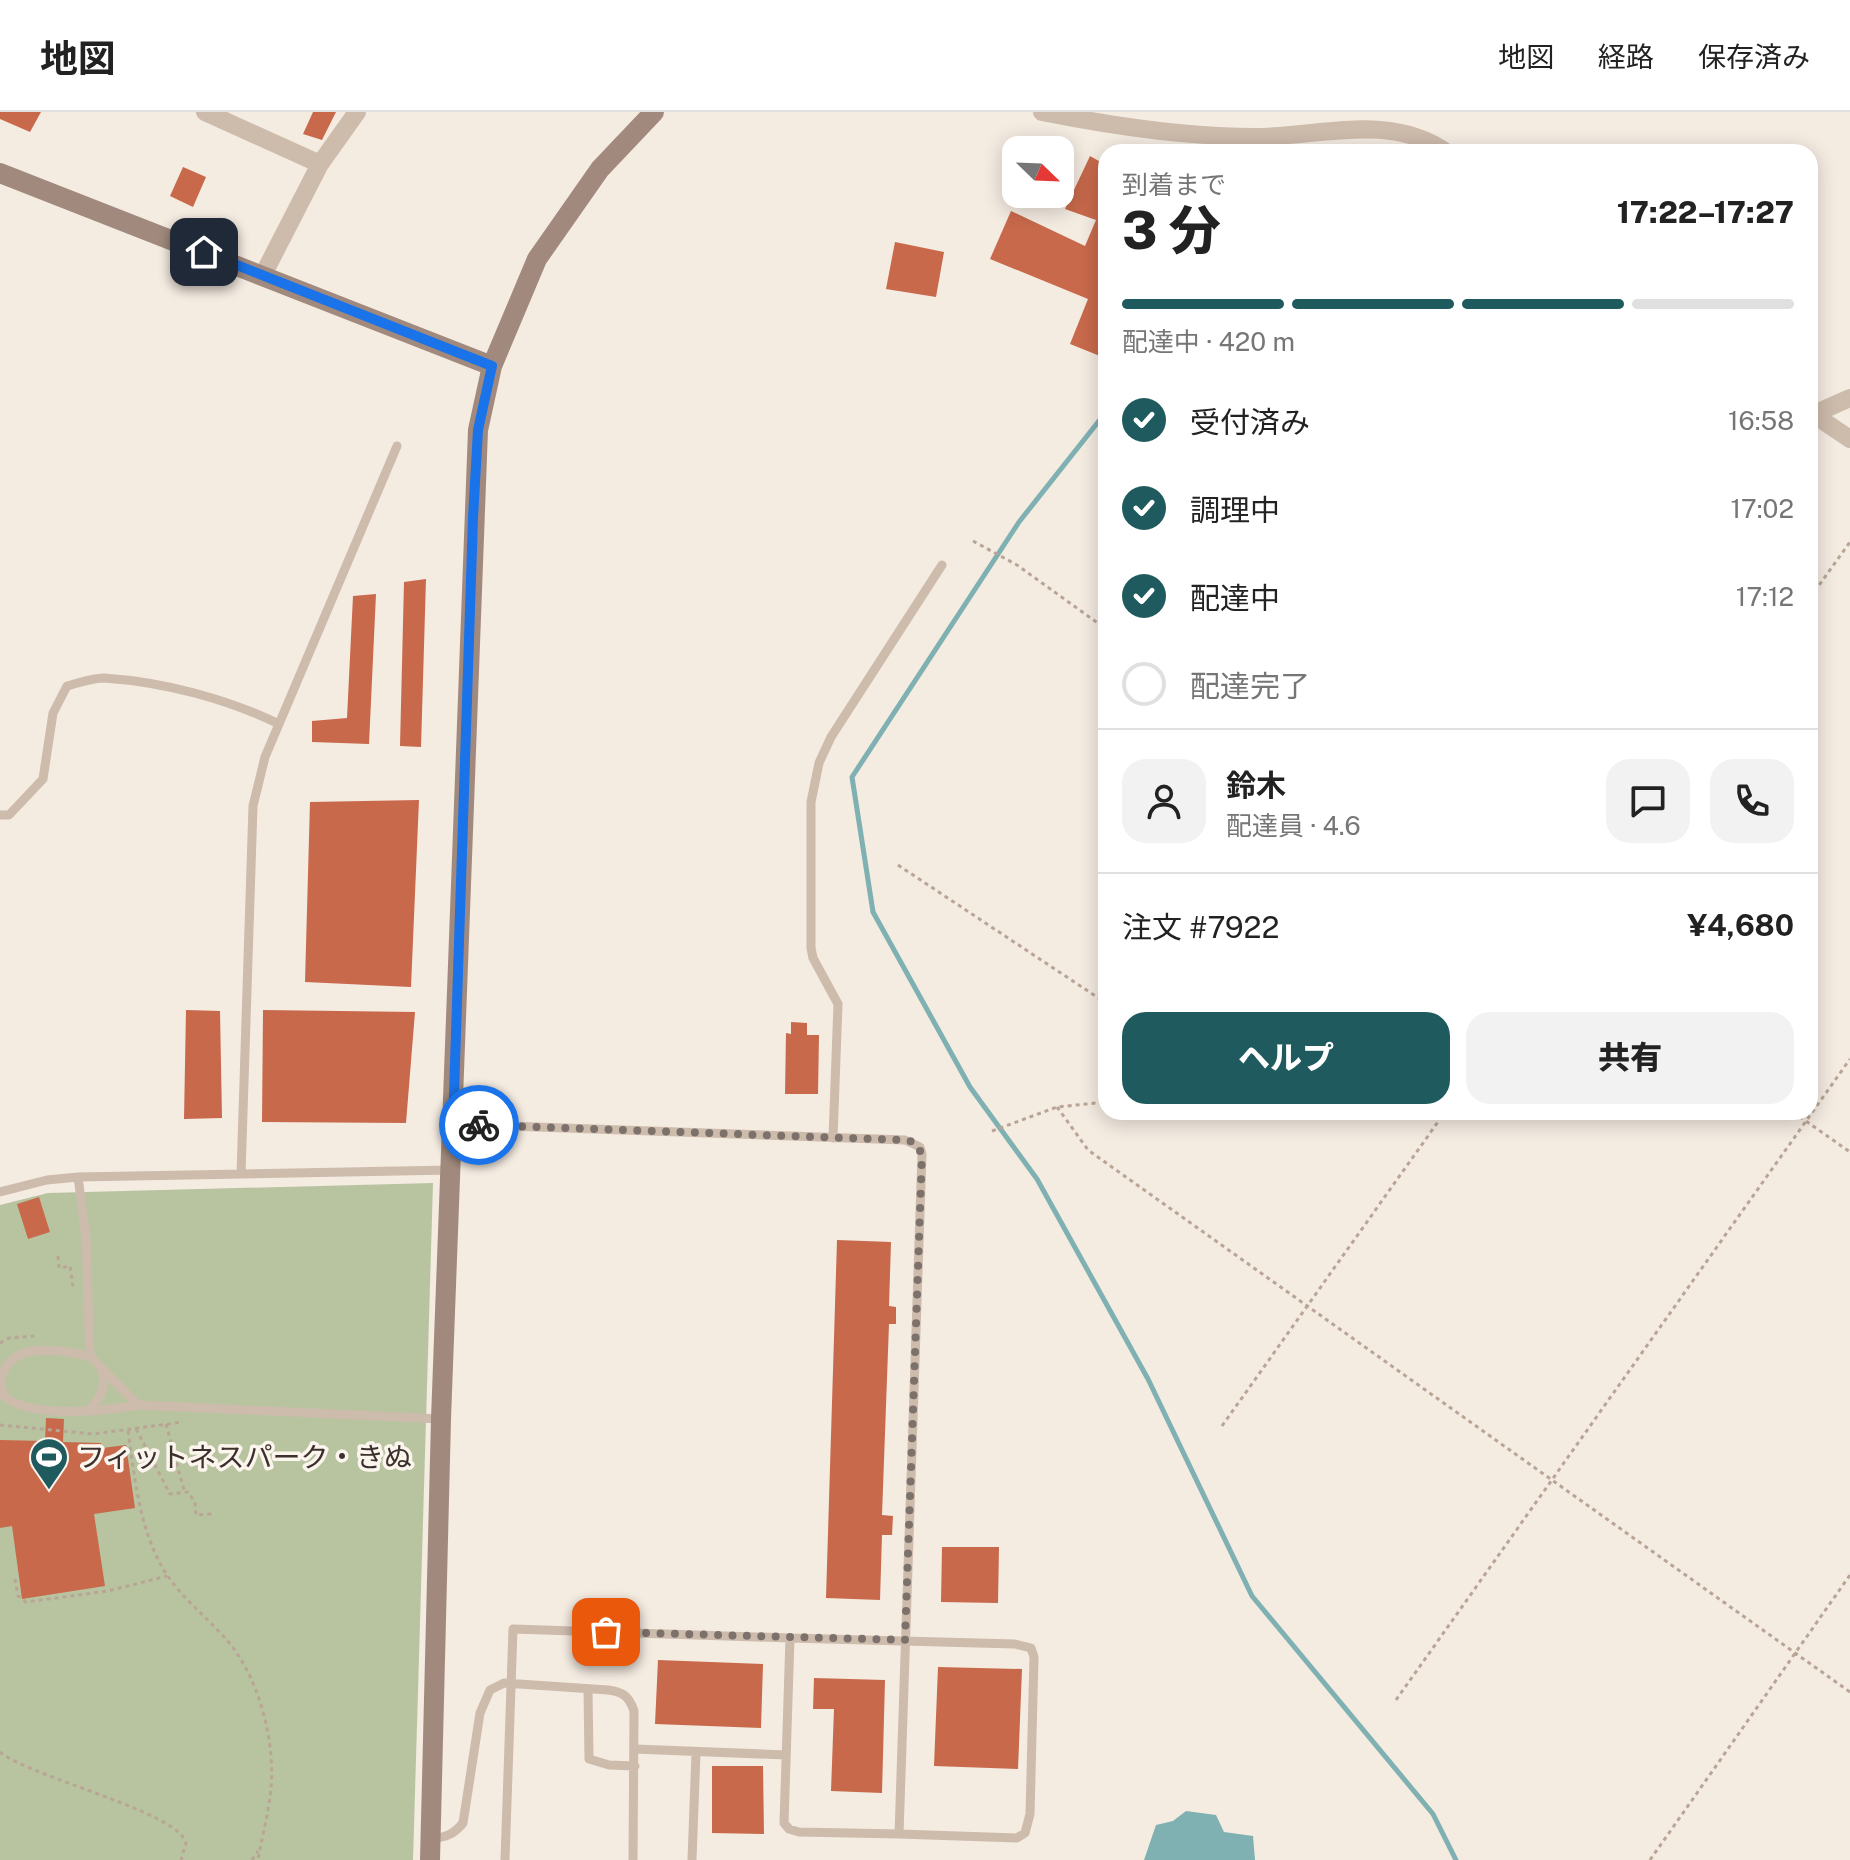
<!DOCTYPE html>
<html lang="ja">
<meta charset="utf-8">
<style>
:root{--surface:#fff;--page:#f2f2f2;--text:#222;--muted:#767676;--line:#e0e0e0;--accent:#1f5a5e}
body{margin:0;font-family:"Public Sans","Noto Sans JP",sans-serif;background:var(--page);color:var(--text);height:100vh;display:flex;flex-direction:column;font-size:30px;white-space:nowrap}
*{box-sizing:border-box;margin:0}
p{font-size:26px;color:var(--muted)}
.icon{flex:none;width:44px;height:44px;fill:none;stroke:currentColor;stroke-width:2;stroke-linecap:round;stroke-linejoin:round}
.map{position:relative;flex:1;overflow:hidden}
.panel{position:absolute;left:1098px;top:32px;width:720px;height:976px;display:flex;flex-direction:column;background:var(--surface);border-radius:24px;box-shadow:0 4px 20px #0003}
.panel>*{flex:none}
.needle{width:52px;rotate:113deg}
.fabs{position:absolute;left:1002px;top:24px;display:grid;gap:16px}
.fabs a{display:grid;place-items:center;width:72px;height:72px;border-radius:16px;background:var(--surface);box-shadow:0 4px 20px #0003;font-size:40px}
.pin{position:absolute;display:grid;place-items:center;width:68px;height:68px;color:#fff;margin:-34px;border-radius:16px;box-shadow:0 4px 12px #0006}
.courier{position:absolute;display:grid;place-items:center;width:80px;height:80px;margin:-40px;border:6px solid #1a73e8;border-radius:50%;background:#fff;color:#222;box-shadow:0 2px 10px #0007}
.summary em{font-style:normal;font-weight:800}
.summary div{display:flex;flex-direction:column-reverse}
.summary{display:flex;align-items:center;justify-content:space-between;height:136px;padding:0 24px}
h1{font-size:52px;font-weight:800;line-height:60px}
.bar{display:grid;grid-template-columns:repeat(4,1fr);gap:12px 8px;align-content:center;height:96px;padding:0 24px}
.bar i{height:10px;border-radius:6px;background:var(--line)}
.bar .active{background:var(--accent)}
.bar p{grid-column:span 4}
.line{display:flex;align-items:center;gap:20px;padding:0 24px;border-top:2px solid var(--line)}
.line div{flex:1}
.round{display:grid;place-items:center;flex:none;width:84px;height:84px;border-radius:24px;background:var(--page)}
ol{padding:0 24px;list-style:none}
li{display:flex;align-items:center;gap:24px;height:88px}
li p{margin-inline-start:auto}
li .icon{padding:8px;border-radius:50%;background:var(--accent);color:#fff;stroke-width:4}
li:last-child{color:var(--muted)}
li i{width:44px;height:44px;border:4px solid var(--line);border-radius:50%}
.button{display:flex;gap:16px;margin-top:auto;padding:16px 24px}
.button a{flex:1;height:92px;border-radius:24px;background:var(--accent);color:#fff;font-size:32px;font-weight:800;line-height:92px;text-align:center}
.button a+a{background:var(--page);color:var(--text)}
header{display:flex;align-items:center;gap:48px;box-sizing:border-box;height:112px;padding:0 40px;background:var(--surface);border-bottom:2px solid var(--line)}
header strong{font-size:38px}
nav{display:flex;gap:44px;margin-inline-start:auto;font-size:28px}
.map>svg:first-child{display:block}
</style>
<header>
<strong>地図</strong>
<nav><a>地図</a><a>経路</a><a>保存済み</a></nav>
</header>
<div class="map">
<svg width="1850" height="1748" viewBox="0 0 1850 1748">
<rect width="100%" height="100%" fill="#f4ebe1"/>
<path fill="#b8c4a0" d="M433,1071L413,1748H0V1093L48,1081Z"/>
<path fill="#7fb0b2" d="M1186,1699L1216,1703L1224,1720L1253,1724L1255,1748H1144L1156,1713L1173,1709Z"/>
<g fill="none" stroke-linecap="round" stroke-linejoin="round">
<path stroke="#7fb0b2" stroke-width="5" d="M1106,300L1019,410L852,665L873,800L970,975L1037,1067L1148,1267L1252,1484L1433,1702L1456,1748"/>
</g>
<path fill="#c8694b" d="M0,0H41L30,20L0,7Z
M313,0H336L322,28L303,22Z
M1090,44L1106,53V232L1100,244L1070,232L1088,187L990,147L1011,99L1085,134L1096,108L1065,97Z
M183,55L206,65L193,95L170,84Z
M895,130L944,140L936,185L886,177Z
M426,467L421,635L400,634L404,470Z
M376,482L369,632L312,630V609L347,606L353,484Z
M419,688L411,875L305,870L310,690Z
M186,898L220,899L222,1006L184,1007Z
M263,898L415,900L406,1011L262,1010Z
M791,910L807,911V923H819L818,982H785L786,921L791,922Z
M39,1085L50,1120L28,1127L17,1092Z
M837,1128L891,1130L889,1194L896,1195V1212H889L882,1403L893,1404L892,1423H882L880,1488L826,1486Z
M46,1306L64,1307L63,1330L101,1331L102,1336L126,1333L135,1396L94,1402L105,1474L22,1487L12,1414L0,1416V1328L45,1329Z
M942,1435H999L998,1491L941,1490Z
M658,1548L763,1552L761,1616L655,1612Z
M938,1555L1022,1557L1018,1657L934,1654Z
M814,1566L885,1568L882,1681L831,1679L834,1597H813Z
M712,1654H763L764,1722L712,1721Z"/>
<g fill="none" stroke-linecap="round" stroke-linejoin="round">
<path stroke="#b9a596" stroke-width="3" stroke-dasharray="4 4" stroke-linecap="butt" d="M973,429L1017,453L1106,517
M1810,486L1850,430
M898,753L1106,891
M1057,995L1088,1038L1850,1580
M1793,1000L1850,1040
M992,1019L1057,995L1106,990
M58,1144L59,1156L70,1154L73,1175
M0,1231L9,1226L34,1224
M166,1312L184,1378
M0,1313L93,1322L183,1310
M1222,1314L1445,1000
M136,1317L170,1382L188,1380L195,1390L196,1403L212,1402
M128,1319C134,1360 138,1405 156,1443C172,1479 201,1499 226,1527C259,1565 275,1627 271,1676C269,1700 262,1724 258,1748
M15,1467L18,1484L26,1490L108,1479L167,1464
M1396,1588L1850,947
M0,1640C32,1666 179,1700 186,1731L181,1748
M252,1748L258,1739
M1650,1748L1850,1463"/>
<path stroke="#cdbbac" stroke-width="9" d="M0,703H9L43,667L53,601L67,574C78,571 92,566 104,566C163,570 225,586 279,612
M453,1012L905,1028L920,1035L922,1042L899,1722L799,1720L789,1717L784,1711L790,1526L513,1517L505,1748
M833,1026L838,892L813,846L811,836V690L819,651L831,625L942,453
M241,1062L253,694L265,645L397,334
M78,1065L86,1126L90,1244L138,1293L441,1307
M0,1080L47,1068L78,1065L451,1058
M0,1270L4,1284C30,1307 105,1299 138,1293
M0,1270C9,1227 57,1238 90,1244
M87,1299C100,1289 107,1274 102,1258
M790,1526L1015,1532L1031,1536L1034,1545L1030,1702L1025,1721L1017,1726L899,1722
M588,1577L589,1647L609,1653L635,1654
M635,1637L786,1643
M431,1727C446,1725 453,1723 463,1711L480,1601L490,1578L504,1571L608,1578C623,1580 629,1584 634,1599L633,1748
M692,1748L696,1641"/>
<path stroke="#cdbbac" stroke-width="18" d="M205,0L320,52
M1042,0C1112,14 1184,25 1255,25C1319,25 1389,0 1446,40
M263,163L320,52L357,0
M1810,300L1850,327
M1814,302L1850,286"/>
<path stroke="#a18a7d" stroke-width="20" d="M0,61L492,254
M430,1748L441,1307L478,318L492,254L537,147L600,57L654,0"/>
</g>
<g fill="none" stroke-linecap="round" stroke-linejoin="round">
<path stroke="#7c716b" stroke-width="8" stroke-dasharray="0 14.4" d="M479,1013L905,1028L914,1030L922,1042L905,1528L606,1520"/>
<path stroke="#1a73e8" stroke-width="10" d="M204,140L492,254L478,318L473,406L453,1012L479,1013"/>
</g>
<defs>
<g id="stadium-pin" transform="scale(2)"><path d="M0 17L-7.5 6A9.5 9.5 0 1 1 7.5 6Z" fill="#1f5a5e" stroke="#fbf5ee"/><path d="M0-5a6.5 5 0 1 0 0 10a6.5 5 0 1 0 0-10ZM-3.5-1.8h7v3.6h-7Z" fill="#fff"/></g>
</defs>
<g fill-rule="evenodd">
<use href="#stadium-pin" x="49" y="1345"/>
</g>
<g text-anchor="middle" stroke-width="7" stroke-linejoin="round" paint-order="stroke">
<g font-size="28" fill="#3b302b" stroke="#fbf5ee" text-anchor="start">
<text x="77" y="1355">フィットネスパーク・きぬ</text>
</g>
</g>
</svg>
<div class="fabs">
<a><svg class="needle" viewBox="-14 -14 28 28"><path d="M0-13l5 13h-10z" fill="#e53935"/><path d="M0 13l5-13h-10z" fill="#767676"/></svg></a>
</div>
<div class="pin" style="left:606px;top:1520px;background:#ea580c"><svg class="icon" aria-label="bag" viewBox="0 0 24 24"><path d="M5 8h14l-1 12H6zM9 8a3 3 0 0 1 6 0"/></svg></div>
<div class="pin" style="left:204px;top:140px;background:#1f2937"><svg class="icon" aria-label="home" viewBox="0 0 24 24"><path d="M3 11l9-7 9 7M6 9v11h12V9"/></svg></div>
<div class="courier" style="left:479px;top:1013px"><svg class="icon" aria-label="bike" viewBox="0 0 24 24"><circle cx="6" cy="16" r="4"/><circle cx="18" cy="16" r="4"/><path d="M6 16l4-8h5l3 8M10 8l3 8H6M13 5h3"/></svg></div>
<section class="panel">
<div class="summary"><div><h1>3 分</h1><p>到着まで</p></div><em>17:22–17:27</em></div>
<div class="bar"><i class="active"></i><i class="active"></i><i class="active"></i><i></i><p>配達中 · 420 m</p></div>
<ol>
<li><svg class="icon" aria-label="check" viewBox="0 0 24 24"><path d="M5 12l5 5 9-10"/></svg>受付済み<p>16:58</p></li>
<li><svg class="icon" aria-label="check" viewBox="0 0 24 24"><path d="M5 12l5 5 9-10"/></svg>調理中<p>17:02</p></li>
<li><svg class="icon" aria-label="check" viewBox="0 0 24 24"><path d="M5 12l5 5 9-10"/></svg>配達中<p>17:12</p></li>
<li><i></i>配達完了</li>
</ol>
<div class="line" style="height:144px"><a class="round"><svg class="icon" aria-label="person" viewBox="0 0 24 24"><circle cx="12" cy="8" r="4"/><path d="M4 21q1-7 8-7t8 7"/></svg></a><div><b>鈴木</b><p>配達員 · 4.6</p></div><a class="round"><svg class="icon" aria-label="chat" viewBox="0 0 24 24"><path d="M4 5h16v11H9l-5 4z"/></svg></a><a class="round"><svg class="icon" aria-label="phone" viewBox="0 0 24 24"><path d="M5 4h4l2 5-3 2q2 4 5 5l2-3 5 2v4C11 20 4 13 5 4z"/></svg></a></div>
<div class="line" style="height:104px"><div>注文 #7922</div><b>¥4,680</b></div>
<div class="button"><a>ヘルプ</a><a>共有</a></div>
</section>
</div>
